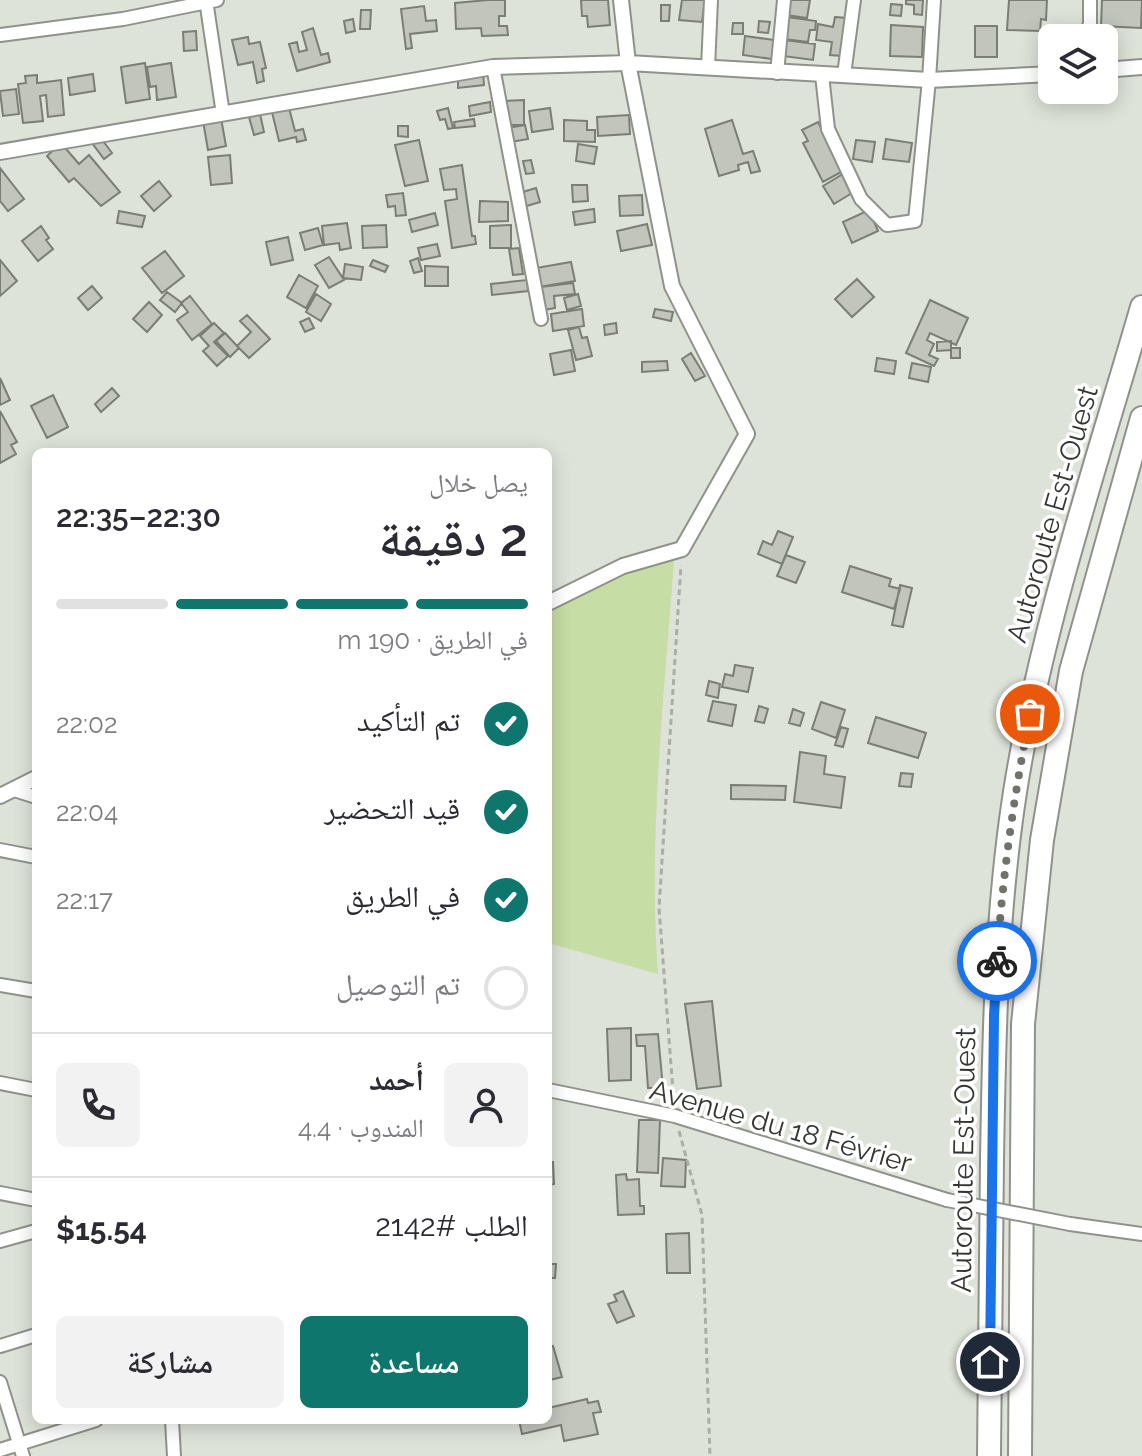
<!DOCTYPE html>
<html lang="ar">
<meta charset="utf-8">
<style>
:root{--surface:#fff;--page:#f2f2f3;--text:#2b2b33;--muted:#7c7c81;--line:#e1e1e2;--accent:#0f766e}
body{margin:0;font-family:Raleway,"Noto Naskh Arabic",sans-serif;background:var(--page);color:var(--text);direction:rtl;height:100vh;display:flex;flex-direction:column;font-size:30px;white-space:nowrap}
*{box-sizing:border-box;margin:0}
p{font-size:26px;color:var(--muted)}
.icon{flex:none;width:44px;height:44px;fill:none;stroke:currentColor;stroke-width:2;stroke-linecap:round;stroke-linejoin:round}
.map{position:relative;flex:1;overflow:hidden;direction:ltr}
.side{position:absolute;left:32px;top:448px;width:520px;height:976px;display:flex;flex-direction:column;background:var(--surface);border-radius:12px;box-shadow:0 4px 20px #0003;direction:rtl}
.side>*{flex:none}
.fabs{position:absolute;left:1038px;top:24px;display:grid;gap:16px}
.fabs a{display:grid;place-items:center;width:80px;height:80px;border-radius:12px;background:var(--surface);box-shadow:0 4px 20px #0003;font-size:40px}
.pin{position:absolute;display:grid;place-items:center;width:68px;height:68px;color:#fff;margin:-34px;border:4px solid #fff;border-radius:50%;box-shadow:0 2px 8px #0007}
.courier{position:absolute;display:grid;place-items:center;width:80px;height:80px;margin:-40px;border:6px solid #1a73e8;border-radius:50%;background:#fff;color:#222;box-shadow:0 2px 10px #0007}
.overview em{font-style:normal;font-weight:600}
.overview div{display:flex;flex-direction:column-reverse}
.overview{display:flex;align-items:center;justify-content:space-between;height:136px;padding:0 24px}
h1{font-size:52px;font-weight:600;line-height:60px}
.bar{display:grid;grid-template-columns:repeat(4,1fr);gap:12px 8px;align-content:center;height:96px;padding:0 24px}
.bar i{height:10px;border-radius:6px;background:var(--line)}
.bar .on{background:var(--accent)}
.bar p{grid-column:span 4}
.line{display:flex;align-items:center;gap:20px;padding:0 24px;border-top:2px solid var(--line)}
.line div{flex:1}
.round{display:grid;place-items:center;flex:none;width:84px;height:84px;border-radius:12px;background:var(--page)}
ol{padding:0 24px;list-style:none}
li{display:flex;align-items:center;gap:24px;height:88px}
li p{margin-inline-start:auto}
li .icon{padding:8px;border-radius:50%;background:var(--accent);color:#fff;stroke-width:4}
li:last-child{color:var(--muted)}
li i{width:44px;height:44px;border:4px solid var(--line);border-radius:50%}
.cta{display:flex;gap:16px;margin-top:auto;padding:16px 24px}
.cta a{flex:1;height:92px;border-radius:12px;background:var(--accent);color:#fff;font-size:32px;font-weight:600;line-height:92px;text-align:center}
.cta a+a{background:var(--page);color:var(--text)}
.map>svg:first-child{display:block}
</style>
<div class="map">
<svg width="1142" height="1456" viewBox="0 0 1142 1456">
<rect width="100%" height="100%" fill="#dee3d9"/>
<path fill="#c6dda5" d="M668,558L674,561C664,698 648,836 658,974L548,943V613L611,578Z"/>
<path fill="#c1c5bc" stroke="#7a7e75" stroke-width="2" d="M488,0H505V16H499V26H507L508,35L482,36L481,28L456,29L455,3Z
M581,0H608L610,25L588,27L587,16H582Z
M682,0H705L702,22L679,20Z
M788,0H810L807,18L786,15Z
M906,0H923L922,15L914,14V5L906,4Z
M1009,0H1047L1046,20L1041,19L1040,31L1007,30Z
M1102,0H1142L1141,28L1101,26Z
M891,4L902,5L901,16L890,15Z
M661,5H670L669,21H661Z
M424,6L426,21L436,20L437,31L410,34L412,48L406,49L401,9Z
M361,10H371L370,29H360Z
M787,17L816,21L815,30H810L808,42L784,39Z
M835,17L847,18L842,56L830,55L832,42L816,40L818,24L833,27Z
M353,19L355,31L346,33L344,21Z
M759,21L770,22L768,33L758,32Z
M733,23H743V34H732Z
M891,25L923,27L922,57L890,56Z
M975,26H997V57H975Z
M313,28L321,55L328,53L330,62L297,71L289,44L297,42L299,52L307,50L302,32Z
M196,31L197,50L184,51L183,32Z
M745,36L774,40L772,59L743,55Z
M248,37L249,44L260,42L266,68L262,69L264,81L257,83L253,62L238,65L232,40Z
M785,40L815,44L813,60L783,56Z
M145,63L150,99L126,103L121,67Z
M171,63L176,97L157,100L156,86L150,87L147,67Z
M483,73L484,85L458,88V74Z
M93,74L95,91L70,95L68,78Z
M37,75V83L61,80L64,115L48,117L46,95L40,96L43,121L23,123L18,84L26,83L25,76Z
M16,89L19,114L3,116L0,91Z
M524,100V125H503L502,101Z
M490,102L491,112L470,116L469,106Z
M288,104L295,131L303,129L306,140L297,142L296,137L279,141L271,108Z
M448,108L453,128L448,129L445,119L440,120L437,111Z
M550,108L553,129L532,132L529,111Z
M260,114L264,132L254,135L249,117Z
M629,115L630,134L598,136L597,117Z
M221,118L226,146L208,150L203,121Z
M474,119L475,126L455,128L454,122Z
M564,120L587,121V130H595V142L564,141Z
M732,120L743,154L753,151L760,171L751,173L748,162L738,165L739,170L719,176L705,129Z
M818,122L843,171L823,182L803,143L808,141L802,130Z
M525,125L528,139L505,143L502,129Z
M398,126H408V137L398,136Z
M100,137L112,153L104,159L92,143Z
M886,139L912,143L909,162L883,159Z
M419,140L428,181L405,186L395,145Z
M856,140L875,142L872,162L853,159Z
M61,143L79,164L89,155L120,192L101,206L74,178L69,182L47,156Z
M578,144L597,147L594,164L576,161Z
M230,155L232,183L211,185L208,157Z
M531,160L534,173L526,174L523,161Z
M462,165L472,236H475L476,244L452,248L445,201L457,199L456,189L444,190L440,169Z
M0,168L24,199L8,211L0,201Z
M846,172L857,190L834,204L823,186Z
M159,181L171,196L154,211L141,196Z
M572,185H587L588,201L573,202Z
M536,188L540,202L520,208L516,194Z
M403,193L406,215L396,216L395,206L388,207L386,195Z
M642,195L643,215L620,216L619,196Z
M480,201L508,202V221L479,222Z
M594,209L595,222L575,225L573,212Z
M869,210L878,231L852,243L843,222Z
M119,211L145,216L142,227L117,223Z
M435,213L438,225L412,232L409,220Z
M347,223L351,248L340,250L339,243L324,245L322,226Z
M647,224L652,245L621,251L617,231Z
M386,225L387,247L363,248L362,226Z
M511,225V248H490V226Z
M41,226L49,238L46,240L53,249L38,261L22,241Z
M318,228L323,245L305,250L300,233Z
M288,237L293,260L271,265L266,242Z
M437,244L440,256L421,260L418,248Z
M519,248L523,274L513,275L509,249Z
M165,251L184,276L162,293L142,268Z
M329,257L344,280L329,288L315,265Z
M418,258L422,271L414,273L410,261Z
M0,260L17,281L0,296Z
M373,260L388,266L385,272L370,266Z
M571,262L575,281L539,287L536,268Z
M345,264L363,267L361,280L343,278Z
M425,266L448,267V286H425Z
M299,275L318,286L306,308L287,297Z
M857,279L874,297L852,317L835,299Z
M527,280L528,291L492,295L491,284Z
M573,283L575,294L554,296L555,308L544,310L541,287Z
M92,286L102,298L88,310L78,298Z
M167,292L182,303L175,312L160,300Z
M316,294L331,304L321,321L306,312Z
M578,294L581,306L567,310L564,298Z
M190,296L212,324L192,340L177,320L188,312L181,303Z
M930,300L968,318L956,345L930,333L927,340L934,344L929,355L938,359L934,366L906,353Z
M149,302L162,315L147,332L133,319Z
M582,309L584,326L553,331L551,314Z
M655,309L673,312L671,321L653,317Z
M247,315L270,339L249,358L237,346L251,332L240,321Z
M309,318L314,328L305,332L300,322Z
M214,323L224,333L214,342L228,356L217,366L203,351L209,346L200,336Z
M616,323L617,333L605,335L604,325Z
M579,327L582,338L587,337L592,356L576,360L568,330Z
M225,333L239,348L230,357L216,341Z
M951,341V348H960V358H951V350L937,351V342Z
M571,350L575,371L554,375L550,354Z
M691,353L705,376L695,381L682,359Z
M877,358L896,361L894,374L875,371Z
M667,361L668,370L642,372V362Z
M912,363L931,367L928,382L909,378Z
M0,378L10,400L0,405Z
M112,388L119,396L101,412L95,404Z
M53,395L68,427L47,438L31,406Z
M0,411L17,442L11,445L16,454L0,463Z
M778,531L793,537L782,564L758,554L763,541L772,545Z
M786,555L805,562L796,583L777,576Z
M850,566L891,579L889,586L900,589L894,609L842,592Z
M900,585L912,588L903,627L892,625Z
M735,665L753,668L748,692L722,687L725,674L733,676Z
M709,681L720,684L718,698L706,695Z
M713,701L736,705L732,726L708,721Z
M821,702L845,710L836,738L812,729Z
M759,706L768,709L764,723L755,721Z
M793,709L804,713L800,726L789,723Z
M876,717L926,733L918,758L868,743Z
M841,727L848,729L843,747L835,745Z
M800,752L826,756L824,774L845,777L841,808L794,802Z
M901,773L913,774L911,787L899,786Z
M731,785L786,786L785,800L731,799Z
M712,1001L721,1086L697,1089L685,1004Z
M631,1028V1080L609,1081L607,1029Z
M658,1034L663,1088H648L645,1046H637L636,1035Z
M639,1120H660L658,1173L637,1172Z
M663,1158L686,1160L685,1187L661,1186Z
M548,1162H553L554,1184L548,1185Z
M626,1174L627,1180L639,1179L640,1206H644V1214L618,1215L616,1175Z
M689,1233L690,1273H667L666,1234Z
M548,1264H556L555,1278H548Z
M623,1291L634,1316L617,1323L608,1304L617,1301L614,1295Z
M553,1346L562,1377L550,1380L548,1347Z
M587,1399L588,1403L598,1401L601,1412L593,1413L598,1434L564,1441L561,1425L522,1434L519,1420H548V1408Z"/>
<g fill="none" stroke-linecap="round" stroke-linejoin="round">
<g stroke="#8f928a" stroke-width="16">
<path id="minor" d="M206,0L223,114
M0,35L123,19L217,0
M1083,38L1090,24V0
M493,67L541,319
M708,68L711,0
M777,73L784,0
M822,75L828,129L861,199L887,225L915,221L929,80L934,0
M844,75L854,0
M14,790L36,797
M0,850L36,857
M0,985L36,991
M0,1083L36,1090
M548,1090L675,1116L947,1200
M0,1193L36,1200
M1070,1224L1142,1234
M0,1241L36,1231
M0,1346L36,1335
M0,1382L23,1456
M172,1420L174,1456
M0,1450L96,1420"/>
</g>
<g stroke="#8f928a" stroke-width="18">
<path id="tertiary" d="M1104,70L1142,67
M0,152L493,67L628,63L929,80L1052,74
M548,603L623,566L682,549L747,434L672,286L628,63L621,0
M0,796L36,778"/>
</g>
<g stroke="#8f928a" stroke-width="26">
<path id="motorway" d="M989,1456C990,1357 991,1258 992,1160C994,1036 996,914 1015,792C1041,627 1096,466 1142,307
M1020,1456L1023,1024L1042,840L1071,671L1142,418"/>
</g>
<path stroke="#aaaea5" stroke-width="3" stroke-dasharray="6 4" stroke-linecap="butt" d="M674,1104L659,908L681,565
M679,1131L702,1215L710,1456"/>
<use href="#minor" stroke="#fff" stroke-width="12"/>
<use href="#tertiary" stroke="#fff" stroke-width="14"/>
<use href="#motorway" stroke="#fff" stroke-width="22"/>
<g stroke="#8f928a" stroke-width="16" stroke-linecap="butt">
<path id="minor-bridge" d="M947,1200L1070,1224"/>
</g>
<use href="#minor-bridge" stroke="#fff" stroke-width="12"/>
</g>
<g fill="none" stroke-linecap="round" stroke-linejoin="round">
<path stroke="#70736c" stroke-width="8" stroke-dasharray="0 14.4" d="M997,961C1002,878 1014,796 1030,714"/>
<path stroke="#1a73e8" stroke-width="10" d="M990,1362L994,1016L997,961"/>
</g>
<g text-anchor="middle" stroke-width="7" stroke-linejoin="round" paint-order="stroke">
<g font-size="28" fill="#343632" stroke="#fff">
<text transform="translate(1052 514) rotate(-74)" y="10">Autoroute Est-Ouest</text>
<text transform="translate(781 1126) rotate(16)" y="10">Avenue du 18 Février</text>
<text transform="translate(963 1160) rotate(-89)" y="10">Autoroute Est-Ouest</text>
</g>
</g>
</svg>
<div class="fabs">
<a><svg class="icon" aria-label="layers" viewBox="0 0 24 24"><path d="M12 4l9 5-9 5-9-5zM3 14l9 5 9-5"/></svg></a>
</div>
<div class="pin" style="left:1030px;top:714px;background:#ea580c"><svg class="icon" aria-label="bag" viewBox="0 0 24 24"><path d="M5 8h14l-1 12H6zM9 8a3 3 0 0 1 6 0"/></svg></div>
<div class="pin" style="left:990px;top:1362px;background:#1f2937"><svg class="icon" aria-label="home" viewBox="0 0 24 24"><path d="M3 11l9-7 9 7M6 9v11h12V9"/></svg></div>
<div class="courier" style="left:997px;top:961px"><svg class="icon" aria-label="bike" viewBox="0 0 24 24"><circle cx="6" cy="16" r="4"/><circle cx="18" cy="16" r="4"/><path d="M6 16l4-8h5l3 8M10 8l3 8H6M13 5h3"/></svg></div>
<section class="side">
<div class="overview"><div><h1>2 دقيقة</h1><p>يصل خلال</p></div><em>22:30–22:35</em></div>
<div class="bar"><i class="on"></i><i class="on"></i><i class="on"></i><i></i><p>في الطريق · 190 m</p></div>
<ol>
<li><svg class="icon" aria-label="check" viewBox="0 0 24 24"><path d="M5 12l5 5 9-10"/></svg>تم التأكيد<p>22:02</p></li>
<li><svg class="icon" aria-label="check" viewBox="0 0 24 24"><path d="M5 12l5 5 9-10"/></svg>قيد التحضير<p>22:04</p></li>
<li><svg class="icon" aria-label="check" viewBox="0 0 24 24"><path d="M5 12l5 5 9-10"/></svg>في الطريق<p>22:17</p></li>
<li><i></i>تم التوصيل</li>
</ol>
<div class="line" style="height:144px"><a class="round"><svg class="icon" aria-label="person" viewBox="0 0 24 24"><circle cx="12" cy="8" r="4"/><path d="M4 21q1-7 8-7t8 7"/></svg></a><div><b>أحمد</b><p>المندوب · 4.4</p></div><a class="round"><svg class="icon" aria-label="phone" viewBox="0 0 24 24"><path d="M5 4h4l2 5-3 2q2 4 5 5l2-3 5 2v4C11 20 4 13 5 4z"/></svg></a></div>
<div class="line" style="height:104px"><div>الطلب #2142</div><b>$15.54</b></div>
<div class="cta"><a>مساعدة</a><a>مشاركة</a></div>
</section>
</div>
